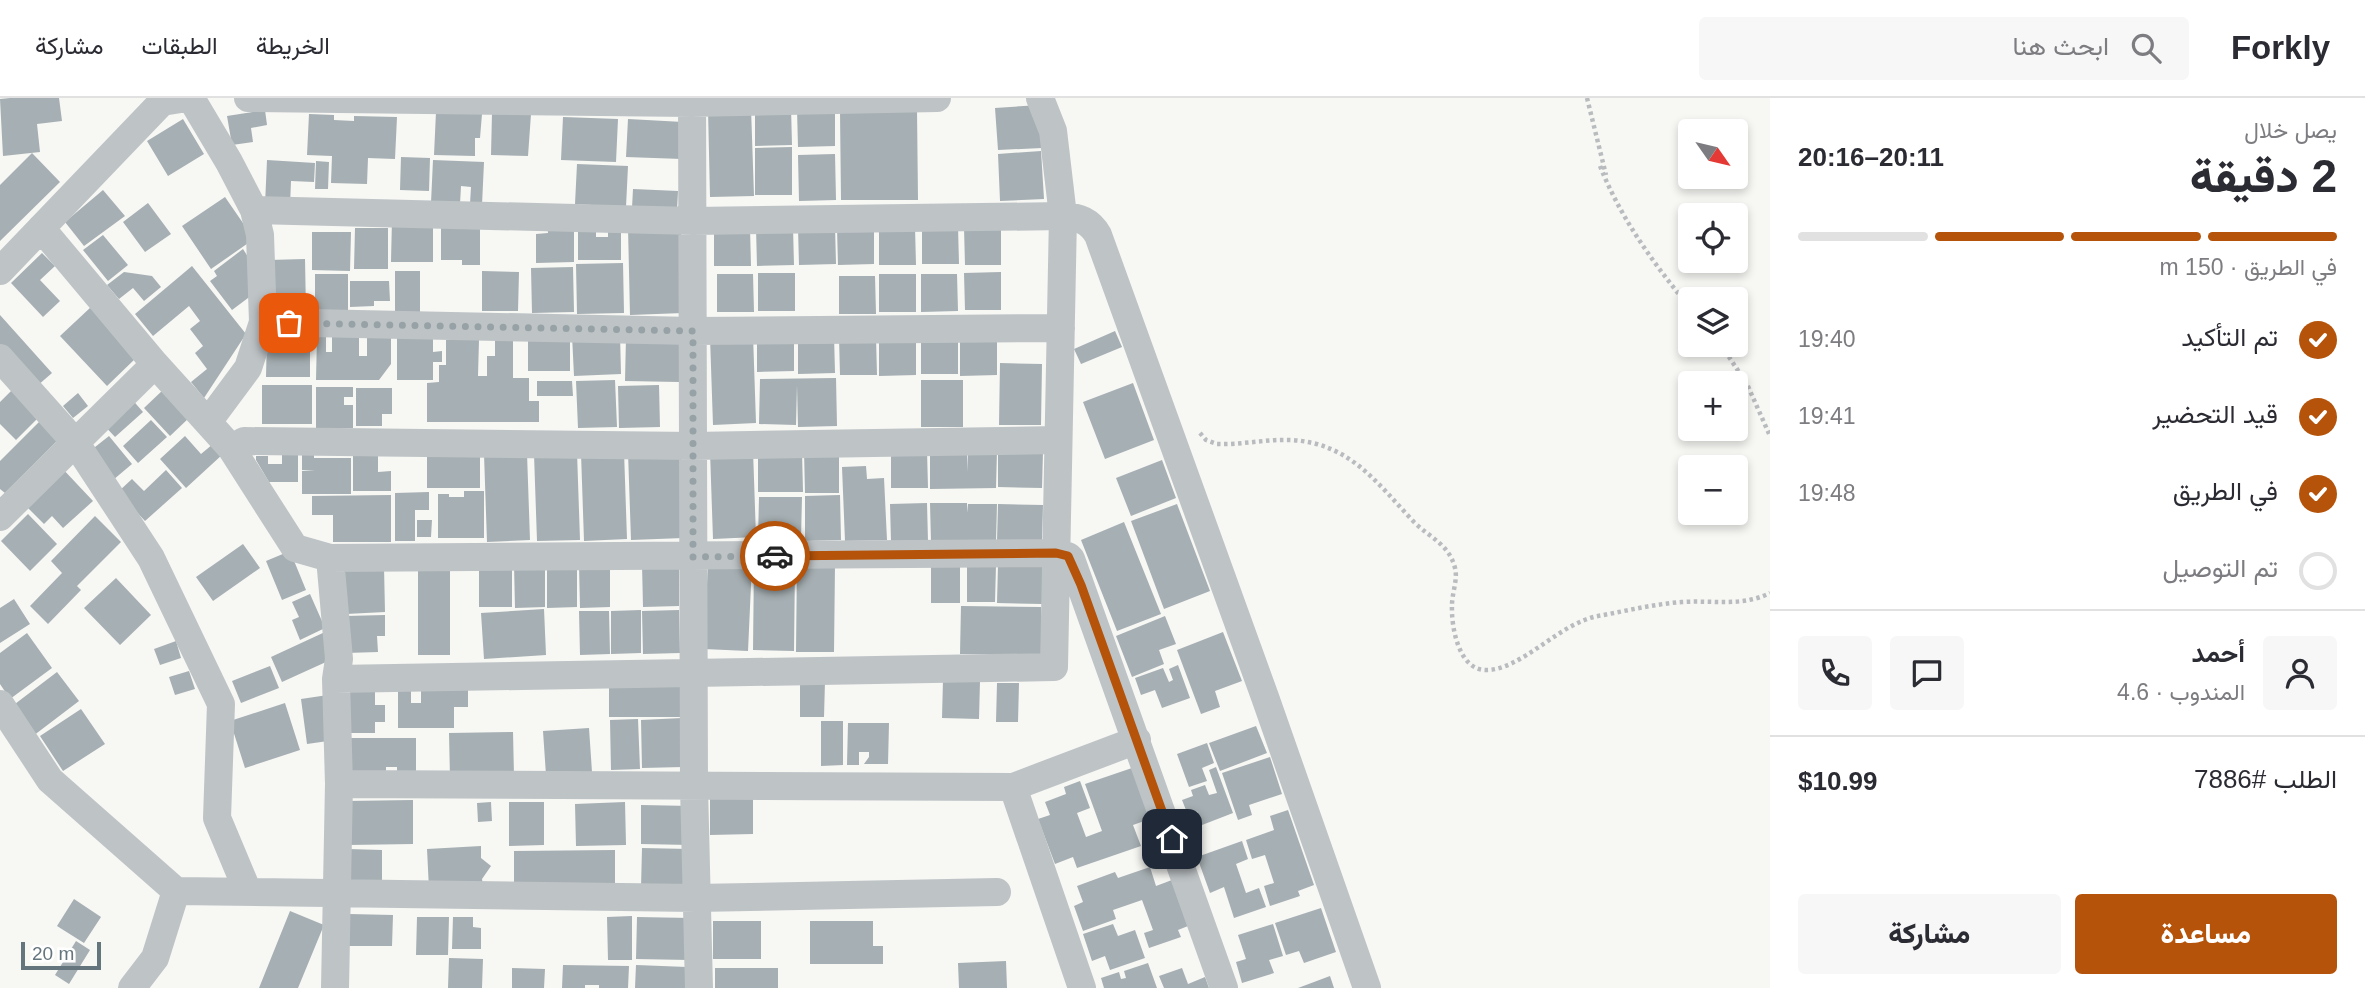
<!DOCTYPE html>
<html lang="ar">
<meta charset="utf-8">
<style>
:root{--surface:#fff;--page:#f7f7f7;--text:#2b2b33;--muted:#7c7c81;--line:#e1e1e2;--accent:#b45309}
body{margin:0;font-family:Helvetica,Vazirmatn,sans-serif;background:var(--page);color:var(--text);direction:rtl;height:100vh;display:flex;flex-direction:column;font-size:26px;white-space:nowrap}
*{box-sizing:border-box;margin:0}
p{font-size:23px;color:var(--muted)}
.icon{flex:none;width:38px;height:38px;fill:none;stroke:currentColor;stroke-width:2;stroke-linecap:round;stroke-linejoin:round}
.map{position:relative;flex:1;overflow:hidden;direction:ltr}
.side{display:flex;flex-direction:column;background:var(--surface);width:595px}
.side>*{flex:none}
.needle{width:46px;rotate:124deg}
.tools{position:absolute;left:1678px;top:21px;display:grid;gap:14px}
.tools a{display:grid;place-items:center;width:70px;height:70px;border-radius:7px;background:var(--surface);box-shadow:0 4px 10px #0003;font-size:35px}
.scale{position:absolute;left:21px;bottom:18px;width:80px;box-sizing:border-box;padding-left:7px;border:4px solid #64757d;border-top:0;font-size:19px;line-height:24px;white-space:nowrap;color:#64757d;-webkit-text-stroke:5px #fff;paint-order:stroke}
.pin{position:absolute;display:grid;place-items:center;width:60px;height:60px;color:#fff;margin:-30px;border-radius:14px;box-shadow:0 4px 10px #0006}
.courier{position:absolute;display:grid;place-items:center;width:70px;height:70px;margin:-35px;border:5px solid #b45309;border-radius:50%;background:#fff;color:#222;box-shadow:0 2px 9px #0007}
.overview em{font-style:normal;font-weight:800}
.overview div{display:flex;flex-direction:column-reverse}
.overview{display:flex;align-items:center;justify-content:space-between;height:119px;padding:0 28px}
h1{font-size:46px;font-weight:800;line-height:52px}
.bar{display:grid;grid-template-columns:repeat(4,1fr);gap:10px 7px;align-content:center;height:84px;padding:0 28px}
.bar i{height:9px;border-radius:5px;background:var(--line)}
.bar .selected{background:var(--accent)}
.bar p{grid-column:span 4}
.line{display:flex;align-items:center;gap:18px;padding:0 28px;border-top:2px solid var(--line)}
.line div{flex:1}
.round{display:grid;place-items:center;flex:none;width:74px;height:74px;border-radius:7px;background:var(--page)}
ol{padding:0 28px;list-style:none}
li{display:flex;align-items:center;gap:21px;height:77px}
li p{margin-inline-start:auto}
li .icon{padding:7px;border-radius:50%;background:var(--accent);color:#fff;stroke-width:4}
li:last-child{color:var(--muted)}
li i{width:38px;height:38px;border:4px solid var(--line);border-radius:50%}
.primary-button{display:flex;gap:14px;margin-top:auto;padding:14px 28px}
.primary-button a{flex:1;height:80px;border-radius:7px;background:var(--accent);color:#fff;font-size:28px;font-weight:800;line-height:80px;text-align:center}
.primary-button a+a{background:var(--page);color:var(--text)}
header{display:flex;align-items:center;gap:42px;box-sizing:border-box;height:98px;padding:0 35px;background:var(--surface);border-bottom:2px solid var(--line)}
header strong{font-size:33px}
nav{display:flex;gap:38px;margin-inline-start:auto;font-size:24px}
.search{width:490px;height:63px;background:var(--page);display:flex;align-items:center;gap:18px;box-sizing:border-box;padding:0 24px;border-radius:7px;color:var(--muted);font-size:26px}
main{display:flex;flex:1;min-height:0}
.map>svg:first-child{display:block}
</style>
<header>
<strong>Forkly</strong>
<div class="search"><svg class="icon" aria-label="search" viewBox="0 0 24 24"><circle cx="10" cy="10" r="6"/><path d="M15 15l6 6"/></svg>ابحث هنا</div>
<nav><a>الخريطة</a><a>الطبقات</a><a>مشاركة</a></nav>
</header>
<main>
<section class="side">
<div class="overview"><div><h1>2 دقيقة</h1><p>يصل خلال</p></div><em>20:11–20:16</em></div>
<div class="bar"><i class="selected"></i><i class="selected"></i><i class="selected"></i><i></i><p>في الطريق · 150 m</p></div>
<ol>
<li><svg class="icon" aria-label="check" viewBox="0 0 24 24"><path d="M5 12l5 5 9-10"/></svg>تم التأكيد<p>19:40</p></li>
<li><svg class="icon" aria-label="check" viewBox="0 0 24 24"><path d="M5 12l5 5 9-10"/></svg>قيد التحضير<p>19:41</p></li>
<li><svg class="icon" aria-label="check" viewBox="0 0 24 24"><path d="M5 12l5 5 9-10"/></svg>في الطريق<p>19:48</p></li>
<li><i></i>تم التوصيل</li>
</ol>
<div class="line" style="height:126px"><a class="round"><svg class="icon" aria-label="person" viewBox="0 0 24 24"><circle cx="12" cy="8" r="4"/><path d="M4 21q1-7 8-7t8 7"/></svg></a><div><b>أحمد</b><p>المندوب · 4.6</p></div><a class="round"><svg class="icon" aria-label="chat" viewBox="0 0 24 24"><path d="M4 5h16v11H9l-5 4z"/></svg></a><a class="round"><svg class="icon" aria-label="phone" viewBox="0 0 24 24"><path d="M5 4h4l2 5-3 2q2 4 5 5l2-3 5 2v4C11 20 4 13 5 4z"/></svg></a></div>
<div class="line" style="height:91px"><div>الطلب #7886</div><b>$10.99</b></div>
<div class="primary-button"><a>مساعدة</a><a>مشاركة</a></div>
</section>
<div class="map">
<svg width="1770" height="890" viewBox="0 0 1770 890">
<rect width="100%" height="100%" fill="#f7f7f4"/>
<path fill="#a6afb3" d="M10,0H59L62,23L37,26L40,54L3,58L0,1Z
M1039,7L1042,50L998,52L995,10Z
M791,9L792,47L755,48V10Z
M751,10L754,98L710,99L708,11Z
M835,10V48L798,49L797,11Z
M265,12L267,27L251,30L253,44L232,47L227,18Z
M917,12L918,102H841L840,13Z
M436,14L482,16L480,40H475V58L434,57Z
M492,15L531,16L528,58L491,57Z
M309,16L334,17V22L354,23V18L397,19L395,61L368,60L367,86L331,85L332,58L307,57Z
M563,19L618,21L616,64L561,62Z
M183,21L204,56L168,78L147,43Z
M628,21L683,24L682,61L626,59Z
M792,49V97H755V50Z
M1041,53L1044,101L1000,103L998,56Z
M32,55L60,84L0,143V87Z
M835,56L836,102L799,103L798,57Z
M401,59L430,60L429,93L400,92Z
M267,62L315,65L314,84L291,83L290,108L265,107Z
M433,62L484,64L482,107L470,106L471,89L461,88L460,106L431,105Z
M316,63L329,64L328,91H315Z
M577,66L628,68L626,109L575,106Z
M633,91L678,93L677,112L632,110Z
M103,92L125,118L84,148L65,124Z
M225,99L254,141L211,171L182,128Z
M148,105L171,136L145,154L123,124Z
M392,121L433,122V164H391Z
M574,123V164L536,165V136L548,135L547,124Z
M608,124H621V162H578V125H596V139H608Z
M441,126H480V167H462V162H441Z
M681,127L683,215L630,217L628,129Z
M835,128L836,166L799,167L798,129Z
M874,128V166L838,167L837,129Z
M958,128L959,166H922V129Z
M793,129L794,167L757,168L756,130Z
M879,129H915L916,167H879Z
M964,129H1001V167H965Z
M355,130H388V171H354Z
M714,130H750L751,168H714Z
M312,134H351L350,173L312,172Z
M103,137L128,167L108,183L83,152Z
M243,151L250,162L252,197L232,212L210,183L217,178L214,173Z
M42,155L55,168L40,182L60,203L43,219L11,185Z
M305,161L306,214L270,215L269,162Z
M623,165L624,215L577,216L576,166Z
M192,168L246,236L204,300L191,284L207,271L195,255L203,248L190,231L200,223L189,208L153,238L135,216Z
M573,169L574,214L532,215L531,170Z
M395,173H420V215H395Z
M482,173L519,174L518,213H482Z
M124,174L152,178L161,189L144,203L133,190L119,201L107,187Z
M1001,174V212H965L964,175Z
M758,175H795V213H758Z
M315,176H348V214H315Z
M717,176H753L754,214H717Z
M879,176H916V214H879Z
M921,176H957L958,213L921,214Z
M839,178H875L876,216H839Z
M350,183H389L390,203H374V208L350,209Z
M91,209L137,259L107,288L60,238Z
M0,217L52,275L37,288L0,248Z
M1115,233L1122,249L1081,266L1074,251Z
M794,235V273L757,274V236Z
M620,236L621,276L574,278L572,237Z
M753,237L756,325L713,327L710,239Z
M834,237L835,275L798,276V238Z
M267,238H283V252H296L297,238H310V279H266Z
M317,238H326V254H332V238H359V258H367V238H391V266L379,282H316Z
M958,238V276H921V239Z
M626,239H680L679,284L625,283Z
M839,239H876L877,277H840Z
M879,239H916V277L879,278Z
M997,239V277L960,278V240Z
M397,240H433V254L442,253V264H433V282H397Z
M528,240H570V273H528Z
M446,242H479L478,278H487V258H495V242H513V280H529V303H539V324H427V285L439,284V267H446Z
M1000,265L1042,266L1041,327H999Z
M836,280L837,328L798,329L797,287L796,327L759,326L760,281Z
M615,282L617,329L578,330L576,283Z
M921,282H963V329H921Z
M537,283H572L573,298H537Z
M1133,285L1154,342L1105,361L1083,304Z
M262,287H312V326H262Z
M659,287L660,329L619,330L618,288Z
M316,289H353V299H344V307H353V330H316Z
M356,290H392V316H382V328H356Z
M164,291L190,319L170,338L144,310Z
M12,292L39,319L16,342L0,326V304Z
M78,295L88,308L73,320L63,308Z
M130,299L143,314L115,339L101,324Z
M43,320L61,339L5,395L0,391V363Z
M151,322L167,339L138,365L123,348Z
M109,338L132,366L113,382L90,353Z
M185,338L201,356L213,346L223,356L186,390L160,361Z
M839,351V395H805L804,352Z
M681,352L683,440L631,442L628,354Z
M753,352L756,439L713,441L710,353Z
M927,352L928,390H891V353Z
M968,352H997L996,390L930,391V354L967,353L968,374Z
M998,352L1043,353L1042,390L998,389Z
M282,353H298V384H269L256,362V358H268V366H282Z
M427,353H480V390H427Z
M624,353L627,441L584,443L581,355Z
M758,353H802L803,394H758Z
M302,354H314V360H351V396H302V373H315L302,372Z
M577,354L580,442L537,443L534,356Z
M353,355H378V374L391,373V393H353Z
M527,355L530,442L487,444L484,356Z
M1162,362L1176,400L1131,418L1116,380Z
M60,368L93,403L63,430L52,418L44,426L22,404Z
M866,368L867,381L884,380L887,442L845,443L842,369Z
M166,372L182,390L145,423L118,394L132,381L144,393Z
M464,393H484V440H438V396H449V399H464Z
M429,394V412H415V443H395V395Z
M391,397V444H333V417H312V398Z
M840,397L841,442L805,443V398Z
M759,399H802L801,441H758Z
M927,405L928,443H891L890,406Z
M930,405H967V415L968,406H997L996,444H931Z
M998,406L1043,407L1042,444H997Z
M1177,406L1210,493L1164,511L1131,423Z
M28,416L57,446L30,473L1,443Z
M95,418L121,444L77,488L81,492L48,526L30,508L62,475L51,463Z
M417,422H432L431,439H417Z
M1124,424L1161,516L1117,533L1081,442Z
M243,446L260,470L213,503L196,479Z
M290,453L306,492L282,502L266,463Z
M708,464L752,465L748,553L704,551Z
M754,464L795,465L794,553L753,552Z
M679,465V508L643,509L642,466Z
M797,465L835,466L834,554H796Z
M514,466H545V509L515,510Z
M547,466H577V509L547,510Z
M579,466H610V509L580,510Z
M931,467L960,468V505H931Z
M967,467H996L995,504H967Z
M998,467L1042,469V506L997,505Z
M479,468H512V509H479Z
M384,469L385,514L346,516L344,471Z
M418,470H450V557H418Z
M116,480L151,517L120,547L84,510Z
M310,496L325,530L300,542L292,522L299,519L292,504Z
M14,501L30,526L0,545V510Z
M961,508L1041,509V556H960Z
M544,511L546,557L484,561L481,515Z
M641,512V555L611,556V513Z
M679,512L680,555L643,556L642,513Z
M579,513H609L610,556L580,557Z
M385,517V538H377L378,554L346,555V518Z
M1165,518L1176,546L1159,552L1164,566L1132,579L1116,538Z
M325,534L337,559L282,584L271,559Z
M1223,534L1242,583L1215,593L1220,609L1201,616L1177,552Z
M27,535L52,570L10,601L0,586V555Z
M176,543L181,560L160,567L154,551Z
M1178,567L1190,600L1162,610L1155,592L1141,597L1135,580L1163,570L1169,584L1173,582L1169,571Z
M270,568L279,590L241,605L232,583Z
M189,573L195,591L175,597L169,579Z
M57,574L79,603L33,638L11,609Z
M682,578V619H609V579Z
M943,582L980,583L979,621L942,620Z
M800,583H825L824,619H800Z
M997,585H1019L1018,624H996Z
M398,589H411V605H421V589H468V609H454V630H398Z
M350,592H375V607H385V624H375V635H350Z
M328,597L335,642L307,646L301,601Z
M285,605L300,652L245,670L230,623Z
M81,611L105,646L63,673L40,638Z
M682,620L683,669L642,670L641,622Z
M638,621L640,671L611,672L610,622Z
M821,623H843V667L821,668Z
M848,625H889L888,666H864L869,659V654H859V667H847Z
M1256,628L1267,655L1220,673L1209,645Z
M589,630L592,674L546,677L543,633Z
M513,634L514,678L450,680L449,635Z
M344,640H416V673H397V669H386V673H344Z
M1207,645L1214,665L1202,670L1207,683L1189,689L1177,656Z
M1270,659L1282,696L1249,707L1252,717L1238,722L1222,675Z
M1216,669L1233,715L1202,727L1197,713L1188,717L1182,702L1193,698L1191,692L1205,687L1209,697L1217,695L1209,672Z
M1132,670L1150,721L1133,727L1141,748L1077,770L1073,759L1055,766L1038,721L1050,717L1045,704L1066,696L1064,689L1080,683L1090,710L1077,715L1086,739L1102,733L1085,686Z
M753,694V736L710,737V695Z
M413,702V746L348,747L347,703Z
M491,704L492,723L478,724L477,705Z
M509,704H544V747L509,748Z
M625,704L626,747L576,748L575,706Z
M641,707L691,708L690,747L641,746Z
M1288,712L1314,787L1298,793L1300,798L1270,808L1264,788L1274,785L1265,757L1252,761L1246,742L1274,732L1270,718Z
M1242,743L1248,761L1236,766L1246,795L1259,790L1266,809L1234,820L1224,789L1210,795L1197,759Z
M481,748V760L491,768L482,781L483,788L429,791L427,751Z
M642,750L689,751L688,790H641Z
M348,751L382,752V783H348Z
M615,752V788L514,789V753Z
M1150,769L1156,788L1172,782L1188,828L1178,832L1181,839L1149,850L1144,835L1153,832L1142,802L1113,812L1116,821L1083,833L1074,808L1083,804L1077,788L1115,774L1118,780Z
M74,801L101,819L84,845L57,828Z
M1321,810L1336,854L1304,865L1299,853L1286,857L1275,825Z
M290,813L324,827L298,890H259Z
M349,816L393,817L392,848H349Z
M632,818V862H608L607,819Z
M417,819H449L448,857H416Z
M453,819H473V829L481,830V851H452Z
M637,819L690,820L689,862L636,861Z
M713,823H761V861H713Z
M810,823H873V848H883V866H810Z
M1113,826L1118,838L1135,832L1145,860L1110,872L1105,858L1092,863L1083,836Z
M1273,826L1283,858L1269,862L1274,875L1242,885L1236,864L1246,861L1238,837Z
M76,843L90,852L69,886L55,877Z
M449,860L483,861L482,890H448Z
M1006,863L1007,890H959L958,865Z
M1148,865L1157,890H1104L1101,880L1119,874L1121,881L1126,880L1124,873Z
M563,867L629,868L628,890H599V887H585V890H562Z
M636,867L687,869L686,890H635Z
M512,870L545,871L544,890H512Z
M715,870H778V890H715Z
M1182,870L1188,886L1205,879L1209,890H1164L1159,878Z
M1330,878L1334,890H1298Z"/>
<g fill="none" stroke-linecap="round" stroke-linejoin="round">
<path stroke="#b9bcbe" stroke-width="4.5" stroke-dasharray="3.5 3.5" stroke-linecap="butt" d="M1587,0L1606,77
M1600,68C1621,121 1654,166 1690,210
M1721,247L1747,286L1770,338
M1200,335L1206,342L1217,346C1241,347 1266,341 1291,342C1350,345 1377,385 1414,424C1430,440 1449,446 1455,470C1458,481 1452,495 1452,507C1451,527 1458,571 1485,572C1521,573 1559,525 1598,518C1626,513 1654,506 1682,504C1713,502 1742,509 1770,495"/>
<path stroke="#bec3c6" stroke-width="28" d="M191,0L229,64L254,112L260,137L263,224L248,270L208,324
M248,0L692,5L937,0
M692,0L694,689L699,890
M254,112L693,123L1063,118C1079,119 1090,123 1098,137L1265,599L1367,890
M41,130L155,266L231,350L295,450L330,460L1056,455L1068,458L1071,461L1224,890
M0,173L162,4L187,0
M263,224L693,233L1061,230
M0,260L75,344L151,460L221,606L217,720L248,794
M231,350L244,343L693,348L1058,342
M0,419L155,266
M330,460L339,561L336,581L339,686L335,890
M336,581L1054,569L1063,118L1053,33L1040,0
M0,606L50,682L176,793L696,800L997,794
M339,686L1013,689
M132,890L155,860L176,793
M1082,890L1013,689L1137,642"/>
</g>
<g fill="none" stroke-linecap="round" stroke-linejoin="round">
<path stroke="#97a2a7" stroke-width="7" stroke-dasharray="0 12.6" d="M289,225L693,233V459L775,458"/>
<path stroke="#b45309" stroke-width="9" d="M775,458L1056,455L1068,458L1081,487L1172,741"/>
</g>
</svg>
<div class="tools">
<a><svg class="needle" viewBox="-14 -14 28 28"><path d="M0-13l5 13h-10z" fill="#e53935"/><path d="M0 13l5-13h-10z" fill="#7c7c81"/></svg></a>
<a><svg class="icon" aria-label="locate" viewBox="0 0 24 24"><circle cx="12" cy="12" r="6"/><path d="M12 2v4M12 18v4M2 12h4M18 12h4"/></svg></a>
<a><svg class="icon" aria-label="layers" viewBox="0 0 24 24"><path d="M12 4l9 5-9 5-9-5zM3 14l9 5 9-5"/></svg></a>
<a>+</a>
<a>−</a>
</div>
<div class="scale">20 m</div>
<div class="pin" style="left:289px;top:225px;background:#ea580c"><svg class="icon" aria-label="bag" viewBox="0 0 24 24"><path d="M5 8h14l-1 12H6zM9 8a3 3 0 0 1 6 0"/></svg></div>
<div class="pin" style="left:1172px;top:741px;background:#1f2937"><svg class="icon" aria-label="home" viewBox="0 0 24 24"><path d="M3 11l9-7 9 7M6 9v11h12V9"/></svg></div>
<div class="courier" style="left:775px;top:458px"><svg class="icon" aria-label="car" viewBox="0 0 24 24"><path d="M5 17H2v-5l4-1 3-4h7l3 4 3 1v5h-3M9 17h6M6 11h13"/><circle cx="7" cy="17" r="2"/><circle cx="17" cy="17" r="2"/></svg></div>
</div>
</main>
